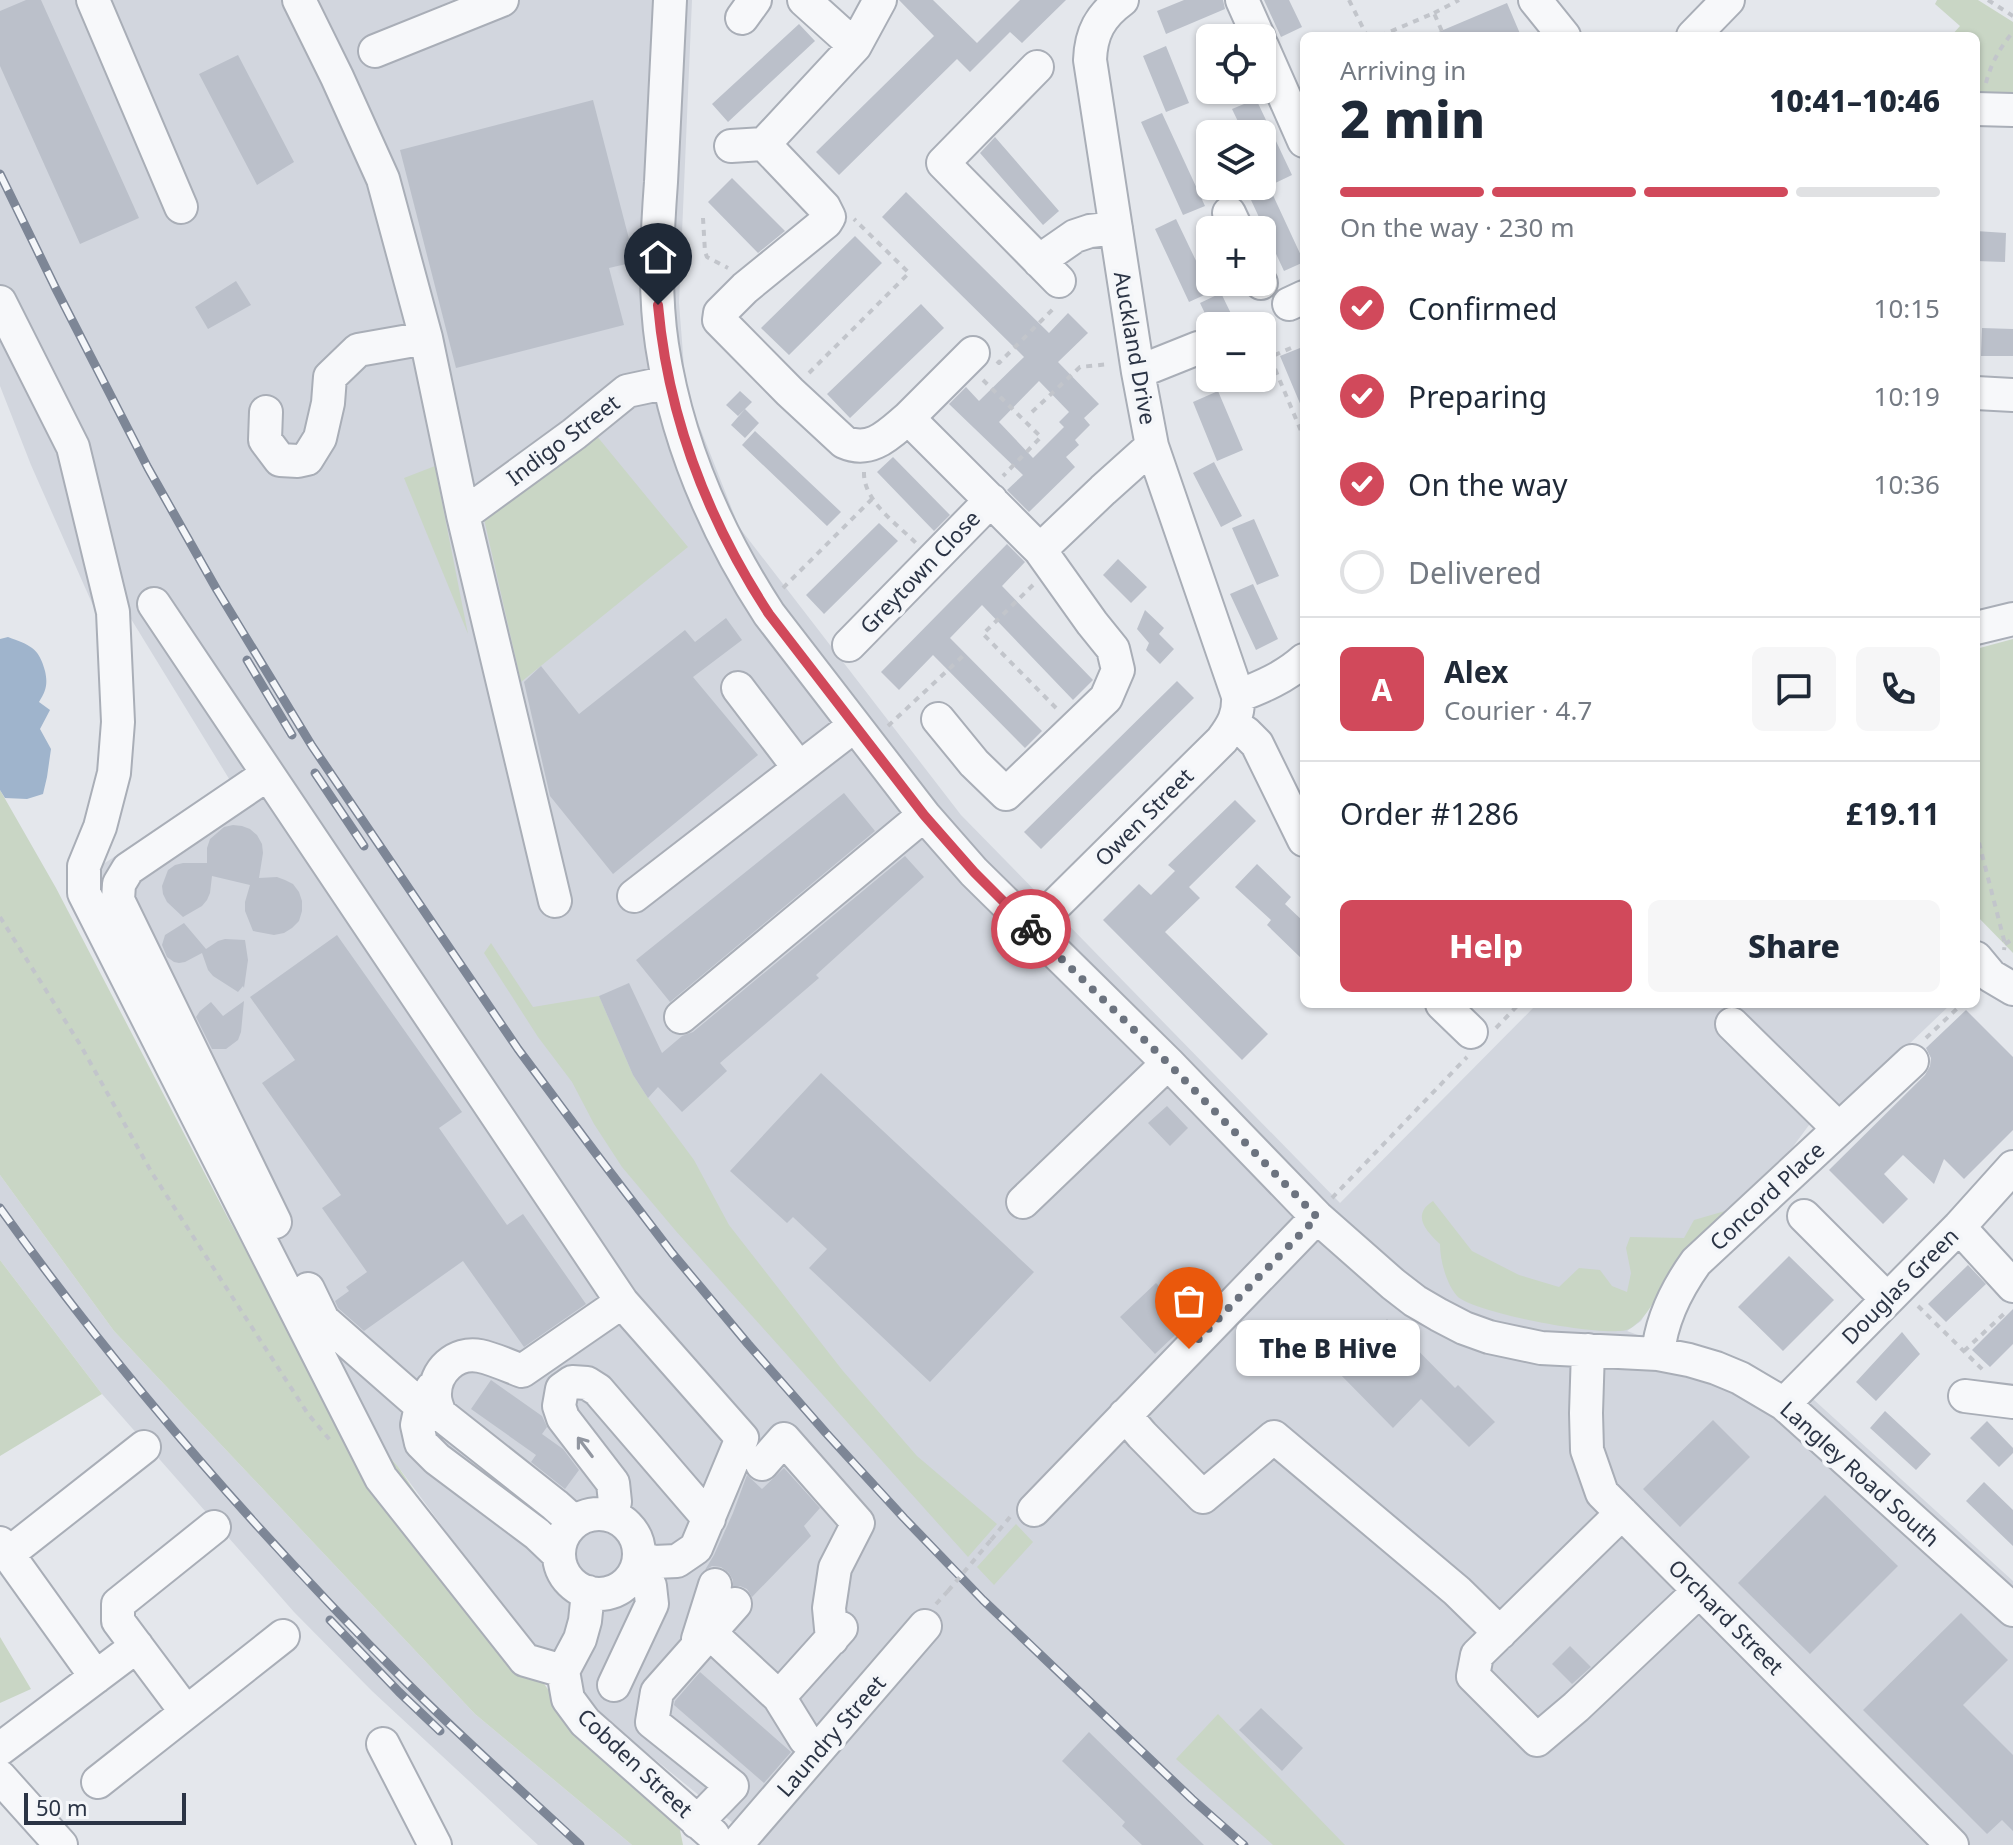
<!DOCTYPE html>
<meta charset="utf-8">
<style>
:root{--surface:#fff;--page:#f6f6f7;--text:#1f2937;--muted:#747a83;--line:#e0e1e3;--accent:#d1495b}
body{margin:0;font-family:"Noto Sans",sans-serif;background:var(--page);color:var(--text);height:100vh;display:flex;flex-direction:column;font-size:30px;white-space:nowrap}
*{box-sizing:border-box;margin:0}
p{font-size:26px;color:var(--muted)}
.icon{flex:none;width:44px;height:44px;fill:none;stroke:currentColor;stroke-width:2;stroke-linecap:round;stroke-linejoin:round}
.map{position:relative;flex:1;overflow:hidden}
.drawer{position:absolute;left:1300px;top:32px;width:680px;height:976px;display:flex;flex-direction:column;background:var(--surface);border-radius:12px;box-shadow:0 2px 6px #0004}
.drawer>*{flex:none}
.controls{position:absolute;left:1196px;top:24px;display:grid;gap:16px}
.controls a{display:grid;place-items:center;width:80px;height:80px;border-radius:12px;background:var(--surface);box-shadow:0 2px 6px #0004;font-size:40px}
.scale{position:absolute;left:24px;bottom:20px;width:162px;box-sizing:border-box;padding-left:8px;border:4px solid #2b3445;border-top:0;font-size:22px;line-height:28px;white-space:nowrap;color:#2b3445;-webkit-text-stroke:6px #f4f6f9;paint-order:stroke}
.pin{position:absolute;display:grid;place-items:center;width:68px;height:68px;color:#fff;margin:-82px -34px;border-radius:50% 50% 50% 0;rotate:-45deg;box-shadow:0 0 8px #0007}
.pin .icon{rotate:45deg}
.courier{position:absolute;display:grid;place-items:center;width:80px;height:80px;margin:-40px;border:6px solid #d1495b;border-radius:50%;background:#fff;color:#222;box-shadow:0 2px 10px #0007}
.bubble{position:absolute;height:56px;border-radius:12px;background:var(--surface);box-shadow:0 2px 6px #0004;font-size:26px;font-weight:800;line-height:56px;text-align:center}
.head em{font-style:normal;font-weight:800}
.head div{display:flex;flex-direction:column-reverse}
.head{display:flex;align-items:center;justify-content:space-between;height:136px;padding:0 40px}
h1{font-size:52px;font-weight:800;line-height:60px}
.bar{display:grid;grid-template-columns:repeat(4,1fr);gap:12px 8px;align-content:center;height:96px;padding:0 40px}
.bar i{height:10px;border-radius:6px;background:var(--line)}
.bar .current{background:var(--accent)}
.bar p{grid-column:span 4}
.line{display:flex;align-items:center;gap:20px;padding:0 40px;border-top:2px solid var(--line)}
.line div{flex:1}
.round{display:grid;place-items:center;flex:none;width:84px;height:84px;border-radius:12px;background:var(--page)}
ol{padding:0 40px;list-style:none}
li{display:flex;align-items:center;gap:24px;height:88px}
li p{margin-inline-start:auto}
li .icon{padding:8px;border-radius:50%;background:var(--accent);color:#fff;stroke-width:4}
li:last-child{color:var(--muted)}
li i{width:44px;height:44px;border:4px solid var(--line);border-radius:50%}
.primary-button{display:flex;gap:16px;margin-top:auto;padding:16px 40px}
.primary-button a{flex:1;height:92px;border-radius:12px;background:var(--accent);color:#fff;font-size:32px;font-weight:800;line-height:92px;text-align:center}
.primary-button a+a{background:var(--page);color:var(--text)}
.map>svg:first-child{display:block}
</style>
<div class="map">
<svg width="2013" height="1845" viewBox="0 0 2013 1845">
<rect width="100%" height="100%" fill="#e4e7ec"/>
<path fill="#d2d6de" d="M0,0H692L679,303L686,392L739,527L961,815L1340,1203L1537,1004H1951L1837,1113L1812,1121L1792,1148L1725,1211L1676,1263L1641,1321L1627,1331L1813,1399L2013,1581V1845H754L755,1841L554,1677L399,1468L308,1361L229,1220L72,884L231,782L128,614L95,610L31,465L0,386Z
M0,1175L114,1331L475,1714L632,1845H538L372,1691L294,1612L102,1394L0,1260Z"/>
<path fill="#c9d6c5" d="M1937,0H1978L2013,22V99L1976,97V36H1951L1960,26L1935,4Z
M596,435L688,547L521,682L484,519Z
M435,466V467L468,634L404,478Z
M2013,639V953L1976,915V649Z
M0,790L56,888L229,1220L308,1361L399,1468L547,1688L680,1830L683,1845H632L475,1714L114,1331L0,1175Z
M491,943L533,1007L599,996L633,1075L648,1098L694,1160L729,1225L843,1371L917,1456L997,1524L968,1557L675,1230L622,1167L594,1124L572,1082L538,1037L484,953Z
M1433,1201L1472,1251L1519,1275L1559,1287L1579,1268L1600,1270L1612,1286L1627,1292L1631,1273L1626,1248L1630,1237L1684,1238L1694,1220L1725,1211C1709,1228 1689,1245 1675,1265C1662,1284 1650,1318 1629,1329C1609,1339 1473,1313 1457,1296C1446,1283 1440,1260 1440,1244C1426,1231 1411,1215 1433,1201Z
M0,1260L102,1394L0,1456Z
M1016,1524L1033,1542L994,1585L977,1567Z
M0,1637L31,1689L0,1703Z
M1218,1714L1345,1845H1273L1176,1759Z"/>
<path fill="#9fb4cc" d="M8,637C29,645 39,647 45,671C48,684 46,691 39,702L50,710L40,729L51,749L47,777L43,794L27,799L5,798L0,790V639Z"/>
<path fill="#bbc0ca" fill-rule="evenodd" d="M26,0H41L139,218L80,244L0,66V11Z
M899,0H933L977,43L1020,0H1066L1022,43L1010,32L970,72L957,59L839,175L816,152L934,36Z
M1184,0H1223L1225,9L1166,34L1157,11Z
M1264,0H1289L1302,27L1281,37Z
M1507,3L1521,36H1429Z
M799,24L815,41L728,122L712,104Z
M1166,46L1189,103L1166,112L1143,56Z
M238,55L294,162L257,185L199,74Z
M1256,99L1292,175L1269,186L1262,172V134H1244L1232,109Z
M593,100L635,262L609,268L624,325L456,368L400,150Z
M1162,113L1205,206L1183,215L1141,122Z
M995,137L1059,211L1043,225L980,153Z
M732,178L785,231L758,253L708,202Z
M1271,191L1304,262L1284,271L1251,200Z
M906,192L1049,333L1068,313L1088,333L1058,362L1099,404L1084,418L1090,425L1075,440L1079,445L1066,457L1075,467L1029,512L1007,490L1023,475L949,404L966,387L979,401L1024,357L882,217ZM1039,381L1069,412L1059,422L1064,427L1033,458L999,422Z
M1176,219L1211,292L1189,302L1155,229Z
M1976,231L2006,233L2005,262L1976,261Z
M855,236L882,263L789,355L761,328Z
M236,281L251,305L208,329L195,307Z
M1221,293L1237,326H1211L1200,303Z
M921,304L944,328L850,418L827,394Z
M1982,328L2013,329V356H1981Z
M1300,348L1304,357V413L1280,356Z
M740,391L752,402L738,416L726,405Z
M1218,391L1243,450L1217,461L1193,402Z
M745,409L759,423L745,438L731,425Z
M755,431L841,512L827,526L742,445Z
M893,457L950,515L934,531L877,472Z
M1214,462L1242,516L1221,527L1193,473Z
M1254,519L1279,576L1257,585L1232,528Z
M879,523L898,541L824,614L806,595Z
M1007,544L1025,562L1002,586L1093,680L1073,700L982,605L950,638L1042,731L1025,748L933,655L899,690L881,672Z
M1118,559L1147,587L1131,603L1103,575Z
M1253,584L1278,639L1256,650L1230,594Z
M1145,610L1164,628L1159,634L1174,649L1160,664L1146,650L1149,643L1137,629Z
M726,618L742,640L693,677L758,755L613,874L550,796L524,682L541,666L579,714L685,630L695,642Z
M1177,681L1194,698L1041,849L1024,832Z
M844,793L875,831L670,1002L636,960Z
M1235,800L1256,821L1189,887L1200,898L1165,932L1268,1034L1242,1060L1103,920L1139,884L1151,895L1175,871L1168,865Z
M233,825L242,826L250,829L257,835L262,844L263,853L259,878L277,877L285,880L293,884L299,892L302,901V911L299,921L292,928L284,933L274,935L253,931L245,911V902L250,885L212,876L210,893L207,900L202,906L183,917L167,902L163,894L162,886L168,870L175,865L183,863H207V848L210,839L224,827Z
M905,856L924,877L816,975L819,978L720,1063L727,1071L682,1112L658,1087L648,1098L633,1075L599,996L629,983L662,1053L682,1036L693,1032Z
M1257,864L1291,897L1285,904L1304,922V961L1267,925L1271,920L1235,887Z
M184,923L206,949L218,941L225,939L245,940L248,960L244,988L243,986L238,992L213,976L208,970L202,953L185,962L179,963L174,962L167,957L162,945L165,935Z
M337,935L462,1112L439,1128L507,1225L523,1214L586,1304L524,1347L463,1261L364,1331L338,1308L335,1301L349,1291L346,1287L367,1272L322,1208L341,1195L262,1083L295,1060L250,997Z
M244,1001L241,1032L238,1040L226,1049H212L196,1017L200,1011L211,1002L223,1016Z
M1966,1010L2013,1057V1130L1964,1179L1944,1159L1934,1184L1903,1155L1884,1174L1908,1199L1883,1224L1829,1170L1925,1075L1930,1066L1931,1058L1926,1048Z
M821,1073L1034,1272L930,1382L809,1268L827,1249L793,1217L787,1223L730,1171Z
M1167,1106L1188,1128L1170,1146L1148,1123Z
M1789,1256L1834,1300L1783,1351L1738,1307Z
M1968,1265L1986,1284L1946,1322L1928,1304Z
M1156,1283L1191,1320L1155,1354L1120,1317Z
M2013,1309V1344L1990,1367L1972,1350Z
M1387,1319L1455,1388L1458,1385L1495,1422L1469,1447L1421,1399L1393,1428L1336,1370Z
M1902,1332L1920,1354L1876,1401L1856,1382Z
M491,1380L542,1416L547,1427L542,1434L563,1449L579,1470L565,1489L531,1462L536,1455L471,1409Z
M1885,1411L1931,1454L1916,1470L1870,1428Z
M1713,1420L1750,1457L1680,1527L1643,1489Z
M1987,1421L2013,1448V1453L1999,1467L1970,1438Z
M784,1468L820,1508L804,1526L811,1536L752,1597L747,1589L740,1586H733V1580L729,1573L721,1567L712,1566L705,1570L714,1555L733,1513L747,1475L762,1489Z
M1984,1482L2013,1510V1546L1966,1501Z
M1825,1495L1898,1566L1810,1654L1738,1583Z
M1961,1613L2008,1660L1963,1705L2013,1755V1831L2002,1820L1987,1834L1863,1710Z
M1570,1646L1591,1667L1572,1684L1552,1664Z
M700,1672L791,1752L764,1783L674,1705L675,1701Z
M1261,1708L1303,1748L1282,1771L1239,1730Z
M1089,1732L1204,1845H1142L1122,1826L1125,1822L1062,1761Z"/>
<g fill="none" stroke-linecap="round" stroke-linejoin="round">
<g stroke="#a9aeb7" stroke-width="36">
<path id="minor" d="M93,0L181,207
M299,0L337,77L383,179L426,338L463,515L555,901
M670,0C667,61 664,121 661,182C657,236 654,292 662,345C677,444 715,531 769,614L924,815L974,872L1168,1063L1317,1217L1393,1284L1415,1301L1439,1315L1464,1328L1489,1337L1541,1348L1658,1354L1689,1360L1716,1368L1740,1378L1784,1404L2013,1610
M804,0L855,46
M880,0L855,46L764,144L824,207L829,217L826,222L745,288L720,313L719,320L790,392L844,442C871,454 889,434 908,418L1040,550
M1242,0L1259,38
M1535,0L1564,36
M742,18L755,0
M1693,36L1728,0
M1262,46L1304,141
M375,51L502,0
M1037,67L943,163L1059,281
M1976,109L2013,110
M731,146L764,144
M1229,213L1237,230
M1039,261L1075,236L1090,231L1116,228
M1260,282L1261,283
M0,302L73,447L113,612L118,722L114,773L100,827L84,866V893L381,1478L525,1660L563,1671
M1289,304L1304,297
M1138,372L1198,348
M1976,393L2013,395
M266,412L265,440L280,460L298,461L307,459L320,438L328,403L330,377L358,350L426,338
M908,418L973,353
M463,515L574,434L627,391L669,382
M154,604L622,1302L522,1371C509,1366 494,1359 480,1356C456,1351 434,1371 435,1396C435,1402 438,1409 440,1414L555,1505L574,1522
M1976,628L2013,619
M849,645L991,500
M738,688L799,768
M1238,696C1262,687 1285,677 1304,660
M938,719L974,763L1006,794L1106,698L1118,670L1113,649L1092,623L1040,550L1103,490L1152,446
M1234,725L1246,733L1257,744L1304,840
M268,774L128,869L119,884L118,900L275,1222
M634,896L854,726
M1031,929L1222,740C1233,725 1239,715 1238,696L1152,446L1138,372L1090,60C1091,33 1100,16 1122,0
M1976,958L1991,976L2013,989
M1442,1004L1471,1032
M681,1017L924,815
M1732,1024L1839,1129
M1023,1202L1168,1063
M1804,1216L1887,1299
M1959,1227L2013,1286
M308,1289L323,1320L421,1406
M622,1302L742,1438L696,1548L677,1561L654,1562L640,1558
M1588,1350L1586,1413L1587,1450L1602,1493L1952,1845
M1658,1354C1661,1320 1676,1290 1696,1262L1912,1061
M432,1388L421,1406L417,1425L421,1443L437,1459L537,1534L559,1555
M1965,1396L2013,1402
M1784,1404L1959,1227L2013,1167
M1125,1415L1142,1435L1203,1497L1274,1437L1457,1591L1500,1633
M762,1464L784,1439L858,1523L835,1568L829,1608L832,1639
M1034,1510L1317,1217
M1622,1513L1477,1655L1473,1676L1537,1740L1576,1707L1699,1591
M559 1554a40 40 0 1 1 80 0a40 40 0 1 1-80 0Z
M610,1515L615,1502L613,1483L563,1418L559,1406L562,1389L572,1382L587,1383L598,1390L709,1519
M0,1543L96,1677
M8,1554L144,1447
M710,1633L779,1697L805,1739
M698,1639L715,1585
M563,1671L568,1699L585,1722L713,1835
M563,1671L580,1639L585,1621L588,1592
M614,1685L652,1604L650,1586L638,1565
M779,1697L841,1628
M186,1712L118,1621V1604L214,1527
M383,1744L435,1845
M0,1749L137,1646
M0,1777L61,1845
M98,1782L283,1636
M697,1822L732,1786L652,1722L657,1692L735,1604
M736,1845L925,1626"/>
</g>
<path stroke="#c2c5cb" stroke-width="4" stroke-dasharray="6 6" stroke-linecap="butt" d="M1349,0L1367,36
M1988,0L2013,16
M1434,13L1459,0
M1380,36L1434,13L1444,36
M1986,83C1991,63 2000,48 2013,32
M703,218L705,252L707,257L728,268
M1291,348L1270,357L1304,438
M997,361L999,363L1056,306
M809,373L909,273L854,219
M983,380L1041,437L1003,476
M1032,412L1080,367L1110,364
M864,472C863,501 897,524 916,543
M1033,585L983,634L1057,709
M783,588L872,499
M888,726L965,654
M1976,769L1978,768
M1976,831L2005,944L2004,950
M0,917L81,1046L152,1173L308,1414L330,1440
M2005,944L2013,939
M1496,1028L1519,1004
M1926,1038L1962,1004
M1332,1198L1467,1057
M1918,1306L1986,1373
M1964,1351L2006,1312
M991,1540L1010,1517
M936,1604L948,1591"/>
<use href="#minor" stroke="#f7f8fa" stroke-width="32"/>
<g stroke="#7d8696" stroke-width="9">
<path id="rail" d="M0,174L56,289L148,468L217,590L312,746L518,1049L594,1151L672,1253L748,1344L826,1433L904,1518L983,1600L1192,1799L1244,1845
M247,660L292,735
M315,773L364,846
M0,1208C121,1377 260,1536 407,1683C463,1739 522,1791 580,1845
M330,1620L399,1692L440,1731"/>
</g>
<use href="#rail" stroke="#f4f6f9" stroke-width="6" stroke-dasharray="18" stroke-linecap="butt"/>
<path stroke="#c2c5cb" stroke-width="4" stroke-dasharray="6 6" stroke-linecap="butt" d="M948,1591L991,1540"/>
</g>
<defs><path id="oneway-shaft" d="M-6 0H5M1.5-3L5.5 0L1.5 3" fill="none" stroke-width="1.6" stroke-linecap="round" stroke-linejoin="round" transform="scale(2)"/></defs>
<use stroke="#9196a0" href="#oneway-shaft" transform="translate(585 1447) rotate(-127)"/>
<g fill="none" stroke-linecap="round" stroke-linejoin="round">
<path stroke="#6c737f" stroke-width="8" stroke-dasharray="0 14.4" d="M1031,929L1168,1063L1317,1217L1189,1349"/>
<path stroke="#d1495b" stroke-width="10" d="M658,305C668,418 707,519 769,614L924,815L974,872L1031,929"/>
</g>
<g text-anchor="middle" stroke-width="8" stroke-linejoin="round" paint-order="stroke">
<g font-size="22" fill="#2b3445" stroke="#f4f6f9">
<text transform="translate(1135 348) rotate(80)" y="8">Auckland Drive</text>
<text transform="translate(563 440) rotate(-37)" y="8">Indigo Street</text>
<text transform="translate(920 572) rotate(-46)" y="8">Greytown Close</text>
<text transform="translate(1144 817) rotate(-45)" y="8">Owen Street</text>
<text transform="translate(1767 1196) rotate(-43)" y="8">Concord Place</text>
<text transform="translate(1900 1286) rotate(-45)" y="8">Douglas Green</text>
<text transform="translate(1860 1474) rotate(42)" y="8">Langley Road South</text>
<text transform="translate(1726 1617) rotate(45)" y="8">Orchard Street</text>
<text transform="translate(831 1736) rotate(-49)" y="8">Laundry Street</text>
<text transform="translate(635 1763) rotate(43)" y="8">Cobden Street</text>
</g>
</g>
</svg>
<div class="controls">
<a><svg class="icon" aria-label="locate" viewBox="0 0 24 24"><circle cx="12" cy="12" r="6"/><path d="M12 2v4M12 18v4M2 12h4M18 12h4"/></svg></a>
<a><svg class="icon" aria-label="layers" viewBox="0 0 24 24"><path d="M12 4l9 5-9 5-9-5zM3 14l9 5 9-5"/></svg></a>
<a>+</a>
<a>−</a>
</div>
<div class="scale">50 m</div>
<div class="pin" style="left:1189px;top:1349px;background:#ea580c"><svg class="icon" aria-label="bag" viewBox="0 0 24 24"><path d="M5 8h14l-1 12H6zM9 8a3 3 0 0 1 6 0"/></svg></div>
<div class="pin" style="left:658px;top:305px;background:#1f2937"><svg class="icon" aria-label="home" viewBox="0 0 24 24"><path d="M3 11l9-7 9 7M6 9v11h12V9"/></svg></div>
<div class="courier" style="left:1031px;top:929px"><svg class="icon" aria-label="bike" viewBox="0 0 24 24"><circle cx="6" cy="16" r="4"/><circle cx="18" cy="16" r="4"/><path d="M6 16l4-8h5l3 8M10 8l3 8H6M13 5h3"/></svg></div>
<div class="bubble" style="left:1236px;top:1320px;width:184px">The B Hive</div>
<section class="drawer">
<div class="head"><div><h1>2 min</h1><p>Arriving in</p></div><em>10:41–10:46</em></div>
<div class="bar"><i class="current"></i><i class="current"></i><i class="current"></i><i></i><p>On the way · 230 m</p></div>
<ol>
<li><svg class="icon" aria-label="check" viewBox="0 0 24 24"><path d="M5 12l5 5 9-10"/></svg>Confirmed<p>10:15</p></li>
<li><svg class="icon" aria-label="check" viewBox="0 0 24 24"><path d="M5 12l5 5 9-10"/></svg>Preparing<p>10:19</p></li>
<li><svg class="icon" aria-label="check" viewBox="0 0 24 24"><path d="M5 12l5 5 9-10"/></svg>On the way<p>10:36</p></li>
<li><i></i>Delivered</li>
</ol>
<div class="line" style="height:144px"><b class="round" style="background:var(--accent);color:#fff">A</b><div><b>Alex</b><p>Courier · 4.7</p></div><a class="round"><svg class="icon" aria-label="chat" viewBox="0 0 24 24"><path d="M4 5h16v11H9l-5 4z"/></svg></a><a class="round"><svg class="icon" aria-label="phone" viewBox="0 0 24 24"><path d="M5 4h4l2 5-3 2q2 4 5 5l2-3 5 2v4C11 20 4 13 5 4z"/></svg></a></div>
<div class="line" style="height:104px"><div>Order #1286</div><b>£19.11</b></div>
<div class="primary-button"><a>Help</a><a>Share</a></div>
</section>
</div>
